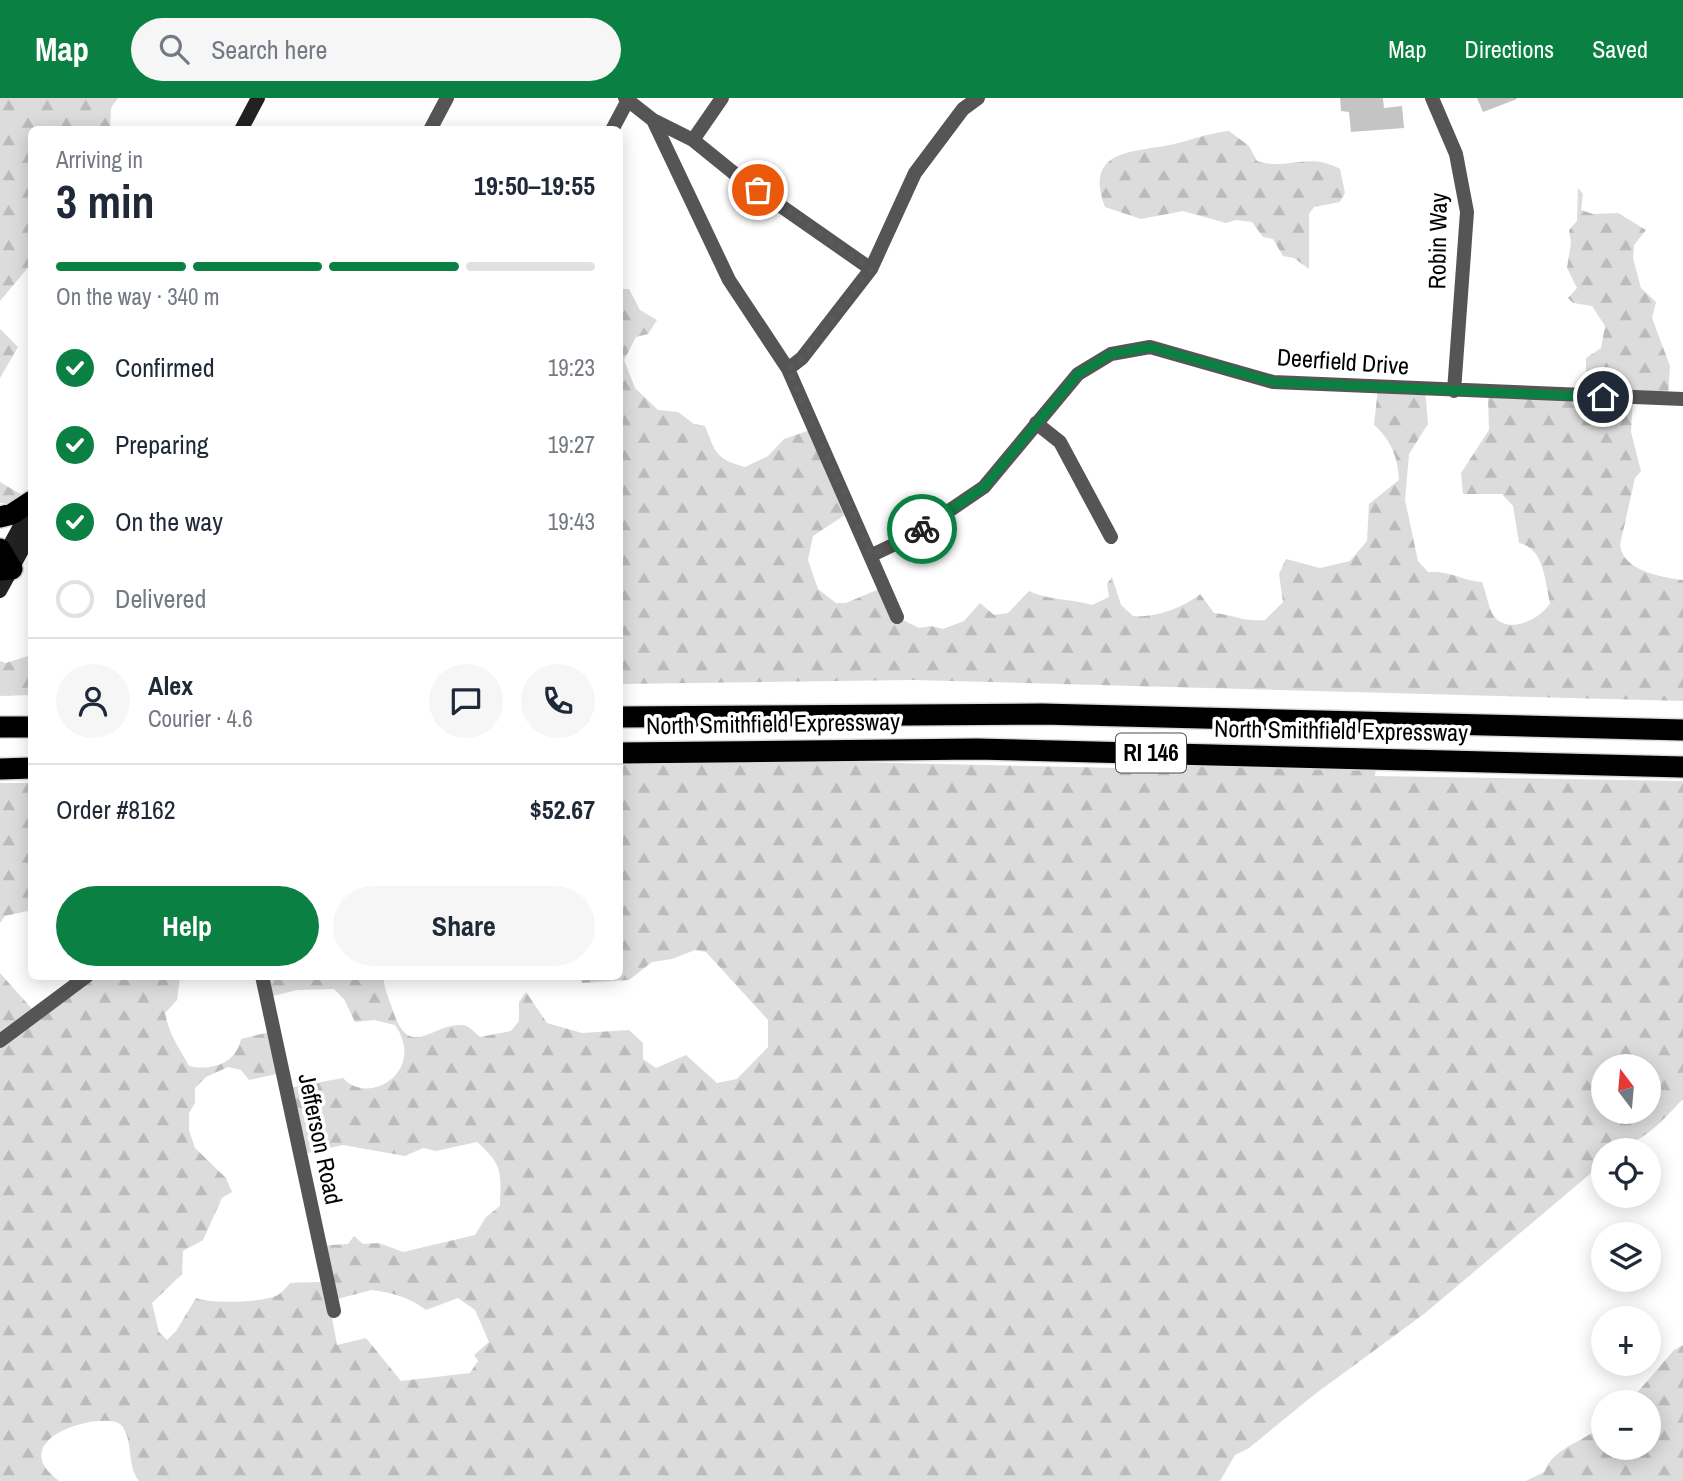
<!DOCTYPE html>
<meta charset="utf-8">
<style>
:root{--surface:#fff;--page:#f6f6f7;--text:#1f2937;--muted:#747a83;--line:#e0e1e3;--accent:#0b8043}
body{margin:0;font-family:"Archivo Narrow",sans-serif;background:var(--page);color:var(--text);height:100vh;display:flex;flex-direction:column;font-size:26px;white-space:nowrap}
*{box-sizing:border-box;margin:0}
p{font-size:23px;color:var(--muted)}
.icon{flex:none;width:38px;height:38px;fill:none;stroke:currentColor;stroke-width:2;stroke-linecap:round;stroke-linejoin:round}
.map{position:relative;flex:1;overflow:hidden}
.panel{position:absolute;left:28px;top:28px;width:595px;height:854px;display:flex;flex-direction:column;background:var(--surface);border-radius:10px;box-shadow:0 4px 18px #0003}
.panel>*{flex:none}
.needle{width:46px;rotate:344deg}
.tools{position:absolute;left:1591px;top:956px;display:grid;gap:14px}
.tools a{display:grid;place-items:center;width:70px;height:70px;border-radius:50%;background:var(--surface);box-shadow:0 4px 18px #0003;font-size:35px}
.pin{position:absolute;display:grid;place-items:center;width:60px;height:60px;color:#fff;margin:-30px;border:4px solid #fff;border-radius:50%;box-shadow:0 2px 7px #0007}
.courier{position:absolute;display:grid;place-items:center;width:70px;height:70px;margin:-35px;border:5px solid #0b8043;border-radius:50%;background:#fff;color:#222;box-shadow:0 2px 9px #0007}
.headline em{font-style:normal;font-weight:700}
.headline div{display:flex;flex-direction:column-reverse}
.headline{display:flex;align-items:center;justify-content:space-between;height:119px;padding:0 28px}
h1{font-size:46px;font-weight:700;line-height:52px}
.bar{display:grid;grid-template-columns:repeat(4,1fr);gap:10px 7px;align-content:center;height:84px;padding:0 28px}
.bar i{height:9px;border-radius:5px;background:var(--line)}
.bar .selected{background:var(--accent)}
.bar p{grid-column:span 4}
.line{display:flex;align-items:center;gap:18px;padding:0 28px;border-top:2px solid var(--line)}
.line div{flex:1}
.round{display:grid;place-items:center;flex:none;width:74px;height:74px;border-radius:37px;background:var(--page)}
ol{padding:0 28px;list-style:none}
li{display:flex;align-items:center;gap:21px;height:77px}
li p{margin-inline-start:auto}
li .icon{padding:7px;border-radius:50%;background:var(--accent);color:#fff;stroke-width:4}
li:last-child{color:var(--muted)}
li i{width:38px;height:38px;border:4px solid var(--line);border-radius:50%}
.primary-button{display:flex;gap:14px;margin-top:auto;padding:14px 28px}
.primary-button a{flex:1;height:80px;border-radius:42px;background:var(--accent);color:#fff;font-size:28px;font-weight:700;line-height:80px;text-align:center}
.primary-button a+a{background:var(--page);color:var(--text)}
header{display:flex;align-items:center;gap:42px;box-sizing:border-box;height:98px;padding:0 35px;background:var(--accent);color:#fff}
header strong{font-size:33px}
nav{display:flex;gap:38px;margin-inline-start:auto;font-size:24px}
.search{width:490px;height:63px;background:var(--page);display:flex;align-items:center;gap:18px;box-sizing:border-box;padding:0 24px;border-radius:38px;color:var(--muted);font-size:26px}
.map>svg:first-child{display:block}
</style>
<header>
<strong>Map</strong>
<div class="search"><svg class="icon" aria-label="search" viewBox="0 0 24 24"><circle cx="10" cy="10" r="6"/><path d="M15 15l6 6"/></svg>Search here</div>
<nav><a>Map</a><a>Directions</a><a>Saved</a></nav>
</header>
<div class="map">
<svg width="1683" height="1383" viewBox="0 0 1683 1383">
<defs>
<pattern id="forest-firs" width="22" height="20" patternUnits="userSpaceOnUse" patternTransform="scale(1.75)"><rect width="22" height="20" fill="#dcdcdc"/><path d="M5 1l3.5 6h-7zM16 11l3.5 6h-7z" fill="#bbb"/></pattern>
</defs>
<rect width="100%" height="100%" fill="#fff"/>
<path fill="url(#forest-firs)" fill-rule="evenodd" d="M0,0H118L111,10L110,31L32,32L31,166L0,203Z
M1229,33L1249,48L1257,63C1286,73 1309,53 1340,71L1345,95L1340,104L1314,109L1309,116V171L1294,160L1283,158L1273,141L1263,139L1252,124L1236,122L1226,125L1183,113L1141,121L1105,109C1085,56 1125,54 1165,48C1187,44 1207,35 1229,33Z
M1578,90L1583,96L1581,112L1593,116L1618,115L1646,132L1634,147L1633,160L1641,190L1656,204L1652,220L1670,268L1668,299L1633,301L1631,334L1641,373L1635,380L1620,447C1623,473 1661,479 1683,482V603L913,582L620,586V191H629L640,212L657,222L648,236L636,239L624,262L635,290L658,312L678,314L694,326L705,328C716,356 716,361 745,369L768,358L784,341L816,330L851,413L813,438L808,462L818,491L836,505H846L884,489L899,520L919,530L931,528L943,531L964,523L980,505L994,517L1008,515L1029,493C1051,503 1068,500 1092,507L1109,499L1107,486L1112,479L1121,507L1133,518C1155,520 1183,510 1200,496L1214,515C1235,517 1242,524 1265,522L1283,504L1279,476L1286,461L1320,470L1350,463L1367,443L1369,406L1399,382C1398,359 1391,342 1374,327L1378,290L1425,291L1428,326L1409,356L1405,402L1418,463L1428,474C1453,473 1460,482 1482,484C1486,494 1488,508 1493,517C1507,538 1541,521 1550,505C1545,483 1544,450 1519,445L1513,408L1502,396H1463L1461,375L1489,332L1488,299L1586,297V260L1601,250L1605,228L1592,208L1573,205L1568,200L1577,190L1567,170L1571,145L1569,132L1577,123Z
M0,231L18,249L0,280Z
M0,384L29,401V407L0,405Z
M31,557V597L0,598V563L6,565Z
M1121,660L1376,669L1375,678L1683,683V1001C1661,1024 1637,1052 1603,1052V1065L1424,1216L1315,1296L1249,1350L1235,1357L1220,1383H139C126,1367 134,1341 121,1327C106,1312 0,1339 59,1383H0V875L33,912L81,879H180L177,902L165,915C170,939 178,947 189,968C211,973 236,966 241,941L269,934L278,971L276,976L249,982L241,972L228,969L206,979L195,990V1005L189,1015V1032L195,1050L226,1080L232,1094L222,1100L203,1142L183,1153L182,1176L152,1205L159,1234L167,1242L176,1233L196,1200C211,1206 262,1205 278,1197C282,1194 287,1189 290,1185L321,1184L316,1148L348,1146L354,1138L363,1146L379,1145L403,1154L475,1137L486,1119L500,1108C501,1074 503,1067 477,1044L436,1053L423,1050L405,1058L343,1047L299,1057L283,991L343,980C369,1009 427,973 395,927L374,922L355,924L344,901L334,891L297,892L265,900L258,879H384C383,889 389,900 392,910C409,965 431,925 462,927C469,927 475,935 480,939L511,933L519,923V904L526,894L547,925L582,935L629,932L643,945V961L656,970L686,957L717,985L737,981L768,949V922L706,854L695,852L672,861L652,864L629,882L582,885L580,879L620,878V666L853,664L1120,670ZM1603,968H1648V1013H1603ZM372,1192C393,1195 409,1199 426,1212L458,1200L475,1212L489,1244L474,1257L478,1263L470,1275L401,1283L366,1240L337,1247L329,1203Z
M0,685H31L32,812L5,818L0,825Z
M1683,1247V1383H1526L1544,1374C1555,1348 1582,1345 1603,1327V1349H1648V1304H1629L1674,1252Z"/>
<path fill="#c4c4c4" d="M1340,0H1383L1384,10L1402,8L1404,30L1351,34L1349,14L1341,13Z
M1477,0H1516L1517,1L1483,14Z"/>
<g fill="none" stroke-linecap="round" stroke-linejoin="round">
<g stroke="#dbdbdb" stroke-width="24">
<path id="highway" d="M0,419L12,416L32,403
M0,451L12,471L0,472
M620,619L1042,616L1683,632
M0,629H32
M620,655L977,651L1683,669
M0,671L32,670"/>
</g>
<path stroke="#555" stroke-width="14" d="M625,0L653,22L729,182L788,271L897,519
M1432,0L1456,56L1467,114L1454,293
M653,22L693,42L722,0
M430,32L447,0
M612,32L628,2
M693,42L735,76L871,171
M788,271L802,260L871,171L915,75L963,11L978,0
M1036,325L1060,344L1111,439
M872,457L912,438L984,389L1078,276L1111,256L1150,249L1273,284L1683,301
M262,878L334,1213
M0,943L87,878"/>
<path stroke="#222" stroke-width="14" d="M241,32L258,0
M1,463L32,406
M0,493L32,434"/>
<use href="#highway" stroke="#000" stroke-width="21"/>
</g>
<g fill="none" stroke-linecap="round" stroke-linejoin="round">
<path stroke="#595959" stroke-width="7" stroke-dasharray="0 12.6" d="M758,92L871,171L802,260L788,271L872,457L922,431"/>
<path stroke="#0b8043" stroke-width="9" d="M922,431L984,389L1078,276L1111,256L1150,249L1273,284L1603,299"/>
</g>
<g text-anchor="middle" stroke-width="7" stroke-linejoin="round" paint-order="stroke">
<rect fill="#fff" stroke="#4c4c4c" stroke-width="2" x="1116" y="635.5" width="70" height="39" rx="5"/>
<g font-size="23" font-weight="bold" fill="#000">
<text x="1151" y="663">RI 146</text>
</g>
<g font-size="24" fill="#000" stroke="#fff">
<text transform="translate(1438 143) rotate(-89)" y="8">Robin Way</text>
<text transform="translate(1343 264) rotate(4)" y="8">Deerfield Drive</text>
<text transform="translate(773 626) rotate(-1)" y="8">North Smithfield Expressway</text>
<text transform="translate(1341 633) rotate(1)" y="8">North Smithfield Expressway</text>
<text transform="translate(320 1041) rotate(78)" y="8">Jefferson Road</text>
</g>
</g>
</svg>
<div class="tools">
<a><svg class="needle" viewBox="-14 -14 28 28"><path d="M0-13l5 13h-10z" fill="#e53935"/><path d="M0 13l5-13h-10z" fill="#747a83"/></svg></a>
<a><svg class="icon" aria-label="locate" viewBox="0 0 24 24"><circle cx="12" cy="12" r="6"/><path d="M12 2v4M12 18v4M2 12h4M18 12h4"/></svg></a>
<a><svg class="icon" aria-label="layers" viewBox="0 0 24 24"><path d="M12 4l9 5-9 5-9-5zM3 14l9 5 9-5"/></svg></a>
<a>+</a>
<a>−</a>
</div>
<div class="pin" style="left:758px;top:92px;background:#ea580c"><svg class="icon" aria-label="bag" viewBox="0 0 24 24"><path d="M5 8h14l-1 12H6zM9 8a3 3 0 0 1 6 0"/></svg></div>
<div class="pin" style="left:1603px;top:299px;background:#1f2937"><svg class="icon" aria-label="home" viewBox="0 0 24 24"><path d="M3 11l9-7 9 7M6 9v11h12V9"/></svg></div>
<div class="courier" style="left:922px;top:431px"><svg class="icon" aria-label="bike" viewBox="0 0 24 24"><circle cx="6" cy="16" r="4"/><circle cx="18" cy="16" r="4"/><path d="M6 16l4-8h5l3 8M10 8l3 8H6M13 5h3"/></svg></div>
<section class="panel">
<div class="headline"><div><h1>3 min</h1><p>Arriving in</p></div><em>19:50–19:55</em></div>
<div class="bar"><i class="selected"></i><i class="selected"></i><i class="selected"></i><i></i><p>On the way · 340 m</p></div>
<ol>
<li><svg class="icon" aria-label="check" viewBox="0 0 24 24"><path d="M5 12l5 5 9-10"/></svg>Confirmed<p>19:23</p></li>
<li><svg class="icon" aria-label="check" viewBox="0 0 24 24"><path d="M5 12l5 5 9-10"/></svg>Preparing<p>19:27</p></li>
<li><svg class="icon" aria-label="check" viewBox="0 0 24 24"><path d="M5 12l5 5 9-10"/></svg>On the way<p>19:43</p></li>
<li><i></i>Delivered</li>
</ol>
<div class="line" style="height:126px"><a class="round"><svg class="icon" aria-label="person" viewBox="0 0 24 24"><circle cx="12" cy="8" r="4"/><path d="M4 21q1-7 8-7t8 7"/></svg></a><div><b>Alex</b><p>Courier · 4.6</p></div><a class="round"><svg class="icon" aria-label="chat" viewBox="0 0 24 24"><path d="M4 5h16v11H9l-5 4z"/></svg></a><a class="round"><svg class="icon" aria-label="phone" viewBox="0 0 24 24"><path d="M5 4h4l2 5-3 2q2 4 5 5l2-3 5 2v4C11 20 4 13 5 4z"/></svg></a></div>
<div class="line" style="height:91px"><div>Order #8162</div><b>$52.67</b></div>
<div class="primary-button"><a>Help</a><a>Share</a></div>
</section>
</div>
